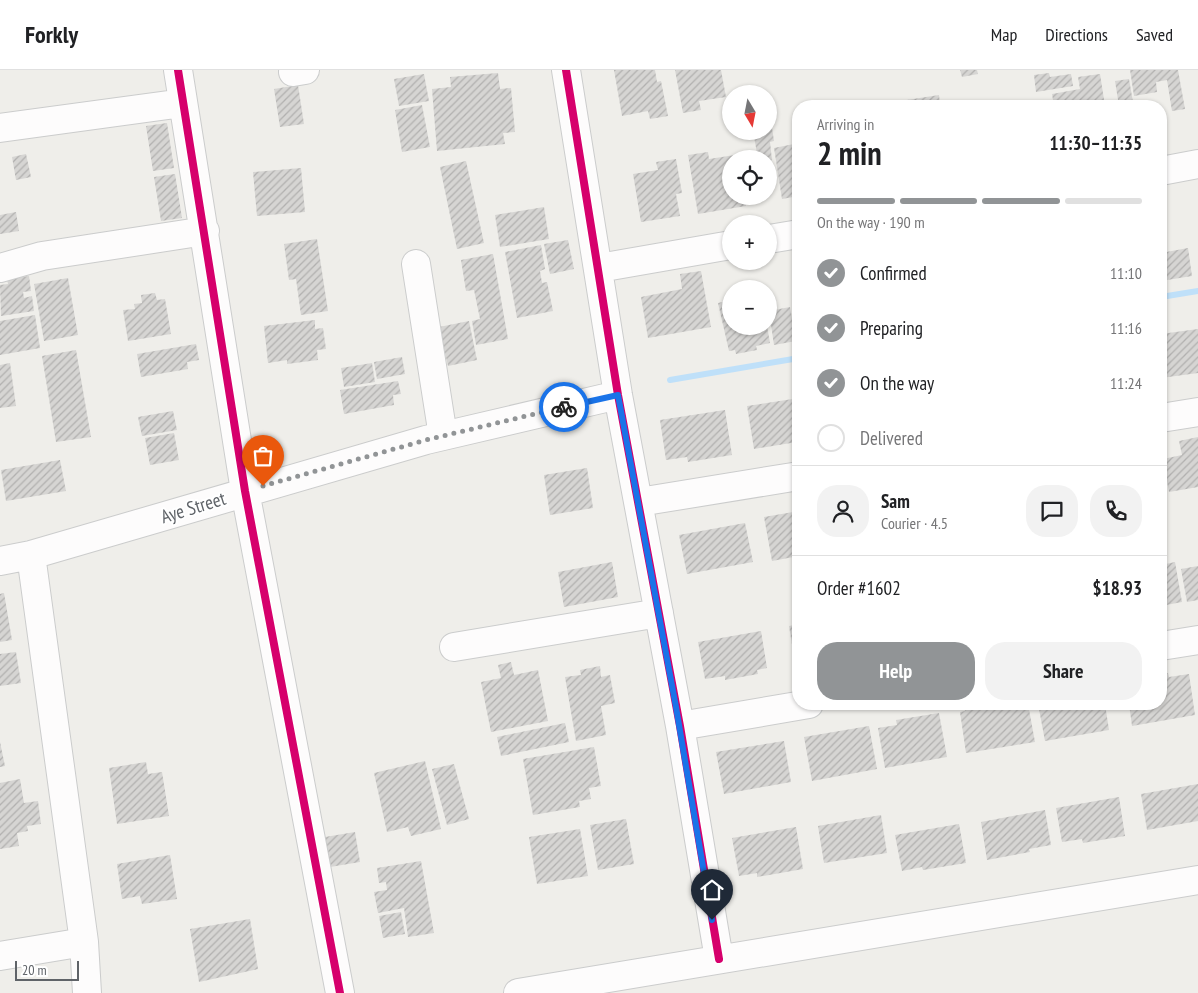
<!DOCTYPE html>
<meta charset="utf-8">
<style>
:root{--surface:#fff;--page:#f2f2f2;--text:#202124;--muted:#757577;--line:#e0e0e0;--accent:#919496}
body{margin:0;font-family:"PT Sans Narrow",sans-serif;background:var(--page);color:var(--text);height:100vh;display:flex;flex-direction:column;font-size:19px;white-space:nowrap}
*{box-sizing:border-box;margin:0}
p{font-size:16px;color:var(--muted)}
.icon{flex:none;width:28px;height:28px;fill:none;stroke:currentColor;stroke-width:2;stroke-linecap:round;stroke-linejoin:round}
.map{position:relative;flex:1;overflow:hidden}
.side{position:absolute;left:792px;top:30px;width:375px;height:610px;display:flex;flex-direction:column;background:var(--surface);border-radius:20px;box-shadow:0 1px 4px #0004}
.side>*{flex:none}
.needle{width:32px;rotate:170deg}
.controls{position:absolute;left:722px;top:15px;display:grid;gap:10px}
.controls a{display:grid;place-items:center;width:55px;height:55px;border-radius:50%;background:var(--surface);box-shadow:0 1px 4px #0004;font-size:25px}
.scale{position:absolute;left:15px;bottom:12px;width:64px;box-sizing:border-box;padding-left:5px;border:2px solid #5f6368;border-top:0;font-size:14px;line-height:18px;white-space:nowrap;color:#5f6368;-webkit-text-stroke:4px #fff;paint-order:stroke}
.pin{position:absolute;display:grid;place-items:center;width:42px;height:42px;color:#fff;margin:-51px -21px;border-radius:50% 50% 50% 0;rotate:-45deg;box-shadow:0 0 5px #0007}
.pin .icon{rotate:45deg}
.courier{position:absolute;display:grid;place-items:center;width:50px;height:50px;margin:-25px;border:4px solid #1a73e8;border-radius:50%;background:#fff;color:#222;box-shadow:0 1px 6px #0007}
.headline em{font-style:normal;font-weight:600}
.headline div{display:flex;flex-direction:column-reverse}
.headline{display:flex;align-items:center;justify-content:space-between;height:85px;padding:0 25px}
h1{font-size:32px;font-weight:600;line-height:38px}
.bar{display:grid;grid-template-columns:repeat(4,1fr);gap:8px 5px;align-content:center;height:60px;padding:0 25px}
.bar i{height:6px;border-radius:4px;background:var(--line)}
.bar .current{background:var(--accent)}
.bar p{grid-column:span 4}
.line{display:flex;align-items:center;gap:12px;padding:0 25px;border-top:1px solid var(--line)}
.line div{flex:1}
.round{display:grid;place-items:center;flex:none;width:52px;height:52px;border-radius:20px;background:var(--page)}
ol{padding:0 25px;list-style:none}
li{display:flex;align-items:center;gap:15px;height:55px}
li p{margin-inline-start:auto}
li .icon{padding:5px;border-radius:50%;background:var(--accent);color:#fff;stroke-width:4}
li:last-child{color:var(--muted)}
li i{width:28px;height:28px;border:2px solid var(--line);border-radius:50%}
.cta{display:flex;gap:10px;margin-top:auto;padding:10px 25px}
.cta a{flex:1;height:58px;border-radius:20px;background:var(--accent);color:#fff;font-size:20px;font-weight:600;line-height:58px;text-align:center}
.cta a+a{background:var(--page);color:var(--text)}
header{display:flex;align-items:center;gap:30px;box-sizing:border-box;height:70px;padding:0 25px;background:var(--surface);border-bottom:1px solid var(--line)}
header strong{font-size:24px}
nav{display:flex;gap:28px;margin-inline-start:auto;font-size:18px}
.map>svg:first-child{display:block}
</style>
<header>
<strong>Forkly</strong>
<nav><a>Map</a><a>Directions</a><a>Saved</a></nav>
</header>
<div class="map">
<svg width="1198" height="923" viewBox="0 0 1198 923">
<defs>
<pattern id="building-hatch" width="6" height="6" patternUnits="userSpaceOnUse" patternTransform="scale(1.25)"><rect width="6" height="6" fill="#d6d5d3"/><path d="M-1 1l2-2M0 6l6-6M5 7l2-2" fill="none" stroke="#b1b0af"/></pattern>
</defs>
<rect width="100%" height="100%" fill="#efeeea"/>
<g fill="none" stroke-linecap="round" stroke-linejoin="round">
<path stroke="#bfe0f9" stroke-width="6" d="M1161,227L1198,221
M670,310L799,288"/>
</g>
<path fill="url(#building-hatch)" d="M614,0H655L657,12L661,11L668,46L650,49L648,41L622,46Z
M675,0H721L726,27L699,31L701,40L683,43Z
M960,0H977L978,4L962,7Z
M1130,0H1178L1185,39L1172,41L1167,10L1156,12L1157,22L1134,26Z
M498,3L500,19L511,18L515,62L503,63L505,74L437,81L432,19L451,17L450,7Z
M1049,3L1050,7L1071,4L1073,16L1036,22L1034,5Z
M424,4L429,31L399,36L394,9Z
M1100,4L1105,36H1054L1052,24L1080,19L1078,7Z
M1129,9L1133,32L1144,30L1145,36H1119L1115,11Z
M298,15L304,54L280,57L274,19Z
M939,25L940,34H936V36H908L907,30Z
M422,35L430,77L402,82L395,40Z
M769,51H771L774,71L770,72L772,90L769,91L758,89L753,61H769Z
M167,53L174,98L153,101L146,56Z
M799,73V126L782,129L774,78Z
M708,82L709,89L735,85V89H731V126H744L746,136L698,144L688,85Z
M26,84L31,107L16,110L12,87Z
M676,89L682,123L676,124L680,146L641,152L633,104L658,100L656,92Z
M466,91L484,173L457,179L440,97Z
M301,98L305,142L257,146L253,102Z
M175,104L182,148L161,151L154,107Z
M544,137L549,169L500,177L495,145Z
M16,142L19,161L0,164V145Z
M317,169L328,241L301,245L296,209L289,210L284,174Z
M568,170L574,199L550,204L544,174Z
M541,175L545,199L540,201L542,213L547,212L553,241L517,248L505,182Z
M1188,178L1192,206L1161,211V183Z
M493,184L508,269L476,275L472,251L480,249L474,220L466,221L461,190Z
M701,201L711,257L648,268L641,227L682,219L680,204Z
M29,206L31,221L23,222L24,228L32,226L34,241L1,246L0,215L8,214L7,209Z
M68,208L78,265L44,271L34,214Z
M155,223L157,230L165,229L171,264L128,271L123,240L135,239L134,234L142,233L141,225Z
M731,230V256H767L770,273L756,276L757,280L736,284L735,280L729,281L718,233Z
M790,237L796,271L774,275L769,241Z
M35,245L40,278L0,285V251Z
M315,250V259L323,258L326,279L317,280L318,290L287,294V290L268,293L264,256Z
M469,251L477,290L448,296L439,257Z
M1198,259V303L1161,308V264Z
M196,274L199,290L187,292L188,299L141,307L137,284Z
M76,280L91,367L56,372L42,286Z
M402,287L405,304L377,309L374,292Z
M10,293L16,336L0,338V295Z
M372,293L375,312L344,317L341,298Z
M398,311L401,324L393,325L394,335L344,344L340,320Z
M799,328L797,372L754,379L747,336Z
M725,340L732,385L688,392L687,387L666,390L660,350Z
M173,341L177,360L142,366L138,347Z
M174,363L179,390L150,395L145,368Z
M1198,367V417L1169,422L1163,389L1182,385L1179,371Z
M60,390L66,421L6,431L1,400Z
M587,398L593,438L550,445L544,405Z
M799,441V486L772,491L764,447Z
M745,453L753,492L687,504L679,465Z
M612,492L618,527L564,537L558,502Z
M1175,492L1182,532L1161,536V495Z
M1198,496V530L1187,532L1181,499Z
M4,523L12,570L0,572V524Z
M799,554V599H796L789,556Z
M761,561L767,598L757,600L758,604L725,610V606L705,609L698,572Z
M16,582L21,613L0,616V584Z
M511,592L514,605L538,600L548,651L491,662L481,612L501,608L498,595Z
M600,596L601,607L610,605L615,633L601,636L606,665L576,671L565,607L581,605L580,600Z
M1168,603L1169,607L1189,604L1195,645L1132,656L1129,634H1161V604Z
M987,634H1006L1007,637L1028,634L1035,672L966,683L960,642L965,641L964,638Z
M1038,634H1105L1109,660L1045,671Z
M939,643L947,687L885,698L878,658L897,655L896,650Z
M565,653L569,672L501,686L497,667Z
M869,656L877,699L812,711L804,667Z
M784,671L791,712L724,724L716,682Z
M0,672L5,696L0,697Z
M594,677L601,716L589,718L591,729L579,731L580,737L533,745L523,689Z
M425,691L441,759L411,766L408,757L387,762L374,703Z
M146,692L148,704L162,702L169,746L117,754L109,698Z
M454,694L469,749L447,755L432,699Z
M20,709L24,733L38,731L41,754L27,756L28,761L17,763L19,776L0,779V713Z
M1198,714V751L1147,760L1141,724Z
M1119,727L1125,766L1083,773L1082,769L1062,772L1056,738Z
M1045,740L1051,775L1029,779L1030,782L987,790L981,752Z
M881,745L887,783L824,793L818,756Z
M626,749L634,794L598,800L590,755Z
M959,754L966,793L923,800L922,797L902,801L895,765Z
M796,757L803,799L757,807V803L739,806L732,768Z
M580,759L588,806L537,814L529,767Z
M355,762L360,792L330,797L325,767Z
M170,785L177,829L142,834L140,826L122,829L117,794Z
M421,791L434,863L408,867L404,838L378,843L374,822L387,820L386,812L379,813L377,798Z
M401,842L405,864L383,868L379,846Z
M250,849L258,899L199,912L190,859Z"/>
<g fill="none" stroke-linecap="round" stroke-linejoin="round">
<g stroke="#cbcccc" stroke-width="30">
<path id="minor" d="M178,0L245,421L340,923
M566,0L618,325L680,656L719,889
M293,2L305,0
M0,58L183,33
M1161,101L1198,94
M769,169L799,164
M416,194L443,366
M0,198L42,186L205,161
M599,198L731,175
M1161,348L1198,342
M639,432L799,406
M31,485L84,872L87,923
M0,491L31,485L426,370L618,325
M1161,576L1198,570
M454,577L659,543
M680,656L809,634
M0,886L84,872
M518,923L1198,810"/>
</g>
<use href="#minor" stroke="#fdfcfc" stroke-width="28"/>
<g stroke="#fff" stroke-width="11">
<path id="cycleway" d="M178,0L245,421L340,923
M566,0L618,325L680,656L719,889"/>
</g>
<use href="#cycleway" stroke="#d6006c" stroke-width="8"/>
</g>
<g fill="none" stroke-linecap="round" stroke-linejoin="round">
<path stroke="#919496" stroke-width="5" stroke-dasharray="0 9" d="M263,416L426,370L564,337"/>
<path stroke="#1a73e8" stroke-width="6" d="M564,337L618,325L676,637L712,850"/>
</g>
<g text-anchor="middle" stroke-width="4" stroke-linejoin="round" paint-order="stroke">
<g font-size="19" fill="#5f6368" stroke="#fff">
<text transform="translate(193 437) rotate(-17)" y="7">Aye Street</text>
</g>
</g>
</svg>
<div class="controls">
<a><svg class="needle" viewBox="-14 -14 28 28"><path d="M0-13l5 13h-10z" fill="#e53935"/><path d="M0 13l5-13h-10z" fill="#757577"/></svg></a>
<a><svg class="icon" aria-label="locate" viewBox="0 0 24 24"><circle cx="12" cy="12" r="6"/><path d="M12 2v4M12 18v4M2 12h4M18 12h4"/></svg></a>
<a>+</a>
<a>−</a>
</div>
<div class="scale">20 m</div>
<div class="pin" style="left:263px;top:416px;background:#ea580c"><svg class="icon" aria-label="bag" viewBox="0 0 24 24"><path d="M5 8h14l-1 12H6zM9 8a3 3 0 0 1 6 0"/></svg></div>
<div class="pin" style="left:712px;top:850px;background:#1f2937"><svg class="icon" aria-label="home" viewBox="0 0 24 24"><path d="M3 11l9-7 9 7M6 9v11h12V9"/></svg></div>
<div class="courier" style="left:564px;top:337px"><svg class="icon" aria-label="bike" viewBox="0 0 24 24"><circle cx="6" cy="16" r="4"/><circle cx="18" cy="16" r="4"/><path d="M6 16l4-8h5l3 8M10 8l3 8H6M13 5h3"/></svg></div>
<section class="side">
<div class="headline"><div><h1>2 min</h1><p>Arriving in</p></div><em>11:30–11:35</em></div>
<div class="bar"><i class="current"></i><i class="current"></i><i class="current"></i><i></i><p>On the way · 190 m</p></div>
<ol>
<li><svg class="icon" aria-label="check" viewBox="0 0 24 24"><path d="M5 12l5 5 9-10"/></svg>Confirmed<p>11:10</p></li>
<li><svg class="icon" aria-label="check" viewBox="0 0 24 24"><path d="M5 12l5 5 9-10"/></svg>Preparing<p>11:16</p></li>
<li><svg class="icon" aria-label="check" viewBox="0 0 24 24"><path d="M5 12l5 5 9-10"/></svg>On the way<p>11:24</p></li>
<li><i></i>Delivered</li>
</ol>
<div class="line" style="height:90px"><a class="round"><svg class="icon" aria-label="person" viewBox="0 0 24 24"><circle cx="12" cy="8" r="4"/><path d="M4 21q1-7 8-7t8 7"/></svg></a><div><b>Sam</b><p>Courier · 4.5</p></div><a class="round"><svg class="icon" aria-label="chat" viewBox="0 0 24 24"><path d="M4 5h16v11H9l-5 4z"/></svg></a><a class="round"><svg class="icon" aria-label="phone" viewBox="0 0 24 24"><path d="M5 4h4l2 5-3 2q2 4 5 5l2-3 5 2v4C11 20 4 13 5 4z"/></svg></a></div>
<div class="line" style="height:65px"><div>Order #1602</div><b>$18.93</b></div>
<div class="cta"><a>Help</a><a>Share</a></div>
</section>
</div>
